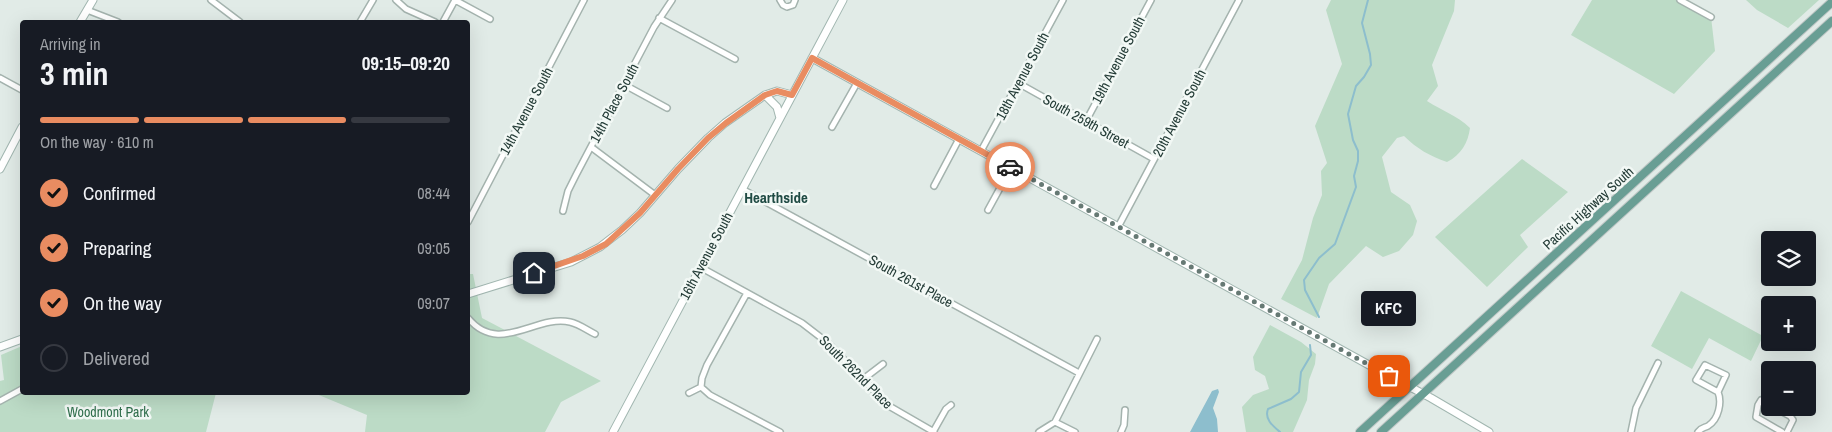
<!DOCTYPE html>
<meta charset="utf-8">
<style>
:root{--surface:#171b24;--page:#20242c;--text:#f1f3f6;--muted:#9ea1a6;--line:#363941;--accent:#e98c61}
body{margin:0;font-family:"Archivo Narrow",sans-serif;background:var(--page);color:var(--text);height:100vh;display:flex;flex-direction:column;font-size:19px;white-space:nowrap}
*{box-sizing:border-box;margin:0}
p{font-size:16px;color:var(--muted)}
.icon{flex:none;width:28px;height:28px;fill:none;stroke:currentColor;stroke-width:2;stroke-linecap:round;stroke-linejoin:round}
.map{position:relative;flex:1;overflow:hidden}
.panel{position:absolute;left:20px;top:20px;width:450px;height:375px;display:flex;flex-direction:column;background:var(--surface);border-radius:5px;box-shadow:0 5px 20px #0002}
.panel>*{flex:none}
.fabs{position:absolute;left:1761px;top:231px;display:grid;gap:10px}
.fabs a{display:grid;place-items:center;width:55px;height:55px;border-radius:5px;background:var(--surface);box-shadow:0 5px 20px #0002;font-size:25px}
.pin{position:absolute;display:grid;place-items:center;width:42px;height:42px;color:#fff;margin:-21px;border-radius:10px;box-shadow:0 2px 8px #0006}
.courier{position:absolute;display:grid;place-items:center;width:50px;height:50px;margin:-25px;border:4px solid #e98c61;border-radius:50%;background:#fff;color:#222;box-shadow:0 1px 6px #0007}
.bubble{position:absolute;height:35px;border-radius:5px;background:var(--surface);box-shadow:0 5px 20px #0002;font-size:16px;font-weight:700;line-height:35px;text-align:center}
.overview em{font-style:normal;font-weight:700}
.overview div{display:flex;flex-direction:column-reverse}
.overview{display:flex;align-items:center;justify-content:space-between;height:85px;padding:0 20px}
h1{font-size:32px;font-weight:700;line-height:38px}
.bar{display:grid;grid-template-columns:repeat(4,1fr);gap:8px 5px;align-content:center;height:60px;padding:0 20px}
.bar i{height:6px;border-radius:4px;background:var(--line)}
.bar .on{background:var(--accent)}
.bar p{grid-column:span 4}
ol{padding:0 20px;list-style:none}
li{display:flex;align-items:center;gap:15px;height:55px}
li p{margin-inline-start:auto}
li .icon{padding:5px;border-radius:50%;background:var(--accent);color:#111;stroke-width:4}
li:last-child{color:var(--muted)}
li i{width:28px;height:28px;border:2px solid var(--line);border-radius:50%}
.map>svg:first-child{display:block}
</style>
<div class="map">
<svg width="1832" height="432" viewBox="0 0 1832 432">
<rect width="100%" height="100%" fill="#e1ebe7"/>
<path fill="#bcdbc6" d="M1331,0H1455L1454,11L1432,65L1438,86L1427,101C1442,111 1457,115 1470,128C1468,143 1461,155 1447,162C1430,156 1417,149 1404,136L1397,138L1382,157L1391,192L1410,205L1417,221L1413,235L1399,251L1383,257L1366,246L1329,284L1317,318L1281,299L1302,260L1313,218L1322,195L1321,171L1327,163L1315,126L1342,64L1326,10Z
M1592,0H1680L1711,17L1715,51L1674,94L1571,35Z
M1746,0H1819L1788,28L1757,10Z
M1522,159L1568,192L1520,235L1528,247L1487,287L1435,237Z
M468,274H473L482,318L601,381L561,402L545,432H365L367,415L314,393L468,392Z
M1681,291L1763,336L1751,361L1709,338L1692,369L1651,346Z
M1270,325L1301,342L1316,354L1315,364L1309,380L1307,400L1293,432H1246L1242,407L1253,395L1269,389L1265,376L1255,370L1253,357Z
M22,346V392L216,393L206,432H0V381L4,380L1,355Z"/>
<path fill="#8dbecd" d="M1218,389L1219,392L1213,408L1217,419L1218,432H1190L1212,391Z"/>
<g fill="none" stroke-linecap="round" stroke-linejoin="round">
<path stroke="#8dbecd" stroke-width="2" d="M1319,317L1305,290L1304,280L1319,258L1335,244L1356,187L1354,176L1358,161V151L1353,140L1348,114L1356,86L1364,77L1371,65L1370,54L1362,23L1368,0
M1280,432C1273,426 1264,419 1268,409L1291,399L1299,392L1301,372L1311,355L1310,345"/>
<g stroke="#a4b3ae" stroke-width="8">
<path id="street" d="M211,0L240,22
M396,0L406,9L435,22
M455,0L490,19
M780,0L783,5L787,7L793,5L795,0
M1680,0L1711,17
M87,10L118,22
M659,18L735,59
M360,22L373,0
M443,22L455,0
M0,78L22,90
M1018,83L1154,159
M623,84L667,108
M1086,121L1151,0
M832,127L857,83
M591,147L655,195
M981,151L1063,0
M934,186L959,139
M742,189L1079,373
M988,210L1011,168
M563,211L568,191L576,175L654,27L672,0
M468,222L584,0
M1118,227L1239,0
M700,267L802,323L828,343L889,406L934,432
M468,318C499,356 536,314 570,322C579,324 587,330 595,334
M862,380L883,364
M701,387L702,378L707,365L747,293
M701,387L710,395L780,432
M689,393L701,387
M0,401L22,389
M1770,405L1761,400L1758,405L1756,417L1782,432
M1775,408L1790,416L1793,420L1787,432
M1055,422L1075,432
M933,432L946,409L951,405
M1039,432L1055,422L1097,339
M1121,432L1124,425L1125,410
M1631,432L1636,408L1658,363
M1698,432C1702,427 1704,428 1708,426C1719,419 1722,402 1718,392L1696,380L1705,365L1726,375L1718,392"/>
</g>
<g stroke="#a1b6b0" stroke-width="9">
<path id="secondary" d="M80,22L93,0
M812,58L1378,370L1431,398L1489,432
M765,95L777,107L780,118
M0,169L22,127
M468,294L571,262L600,247L622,230L640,213L678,169L708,138L725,123L765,95L777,91L792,95
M0,347L22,339
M613,432L843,0"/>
</g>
<g stroke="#c1c8c7" stroke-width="10">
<path id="primary" d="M1360,432L1832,2
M1381,432C1531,295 1681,158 1832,21"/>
</g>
<use href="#street" stroke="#fff" stroke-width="5"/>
<use href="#secondary" stroke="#fff" stroke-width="7"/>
<use href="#primary" stroke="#699e94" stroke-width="8"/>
</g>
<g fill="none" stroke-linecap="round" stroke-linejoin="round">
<path stroke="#667974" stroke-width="5" stroke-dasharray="0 9" d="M1010,167L1389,376"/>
<path stroke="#e98c61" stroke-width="6" d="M534,273L583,256L606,244L640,213L678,169L708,138L726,123L765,95L777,91L792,95L812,58L1010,167"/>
</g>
<g text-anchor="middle" stroke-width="5" stroke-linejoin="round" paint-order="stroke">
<g font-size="14" fill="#233b36" stroke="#f2f8f5">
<text transform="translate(1118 60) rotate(-62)" y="5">19th Avenue South</text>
<text transform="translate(1022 76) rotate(-62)" y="5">18th Avenue South</text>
<text transform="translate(614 103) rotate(-62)" y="5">14th Place South</text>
<text transform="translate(526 111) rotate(-62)" y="5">14th Avenue South</text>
<text transform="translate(1179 113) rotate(-62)" y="5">20th Avenue South</text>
<text transform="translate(1086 121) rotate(29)" y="5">South 259th Street</text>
<text transform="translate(1588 208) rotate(-42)" y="5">Pacific Highway South</text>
<text transform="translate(706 256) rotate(-62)" y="5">16th Avenue South</text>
<text transform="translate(911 281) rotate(29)" y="5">South 261st Place</text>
<text transform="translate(856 372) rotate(45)" y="5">South 262nd Place</text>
</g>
<g font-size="14" fill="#2f6f4c" stroke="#f2f8f5">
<text x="108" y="417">Woodmont Park</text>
</g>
<g font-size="15" font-weight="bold" fill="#204b44" stroke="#f2f8f5">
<text x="776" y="203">Hearthside</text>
</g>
</g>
</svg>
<div class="fabs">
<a><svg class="icon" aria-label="layers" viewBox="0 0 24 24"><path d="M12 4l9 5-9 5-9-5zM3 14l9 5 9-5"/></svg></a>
<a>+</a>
<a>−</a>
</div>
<div class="pin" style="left:1389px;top:376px;background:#ea580c"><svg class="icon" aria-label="bag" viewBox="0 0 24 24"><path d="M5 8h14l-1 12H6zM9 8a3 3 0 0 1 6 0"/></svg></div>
<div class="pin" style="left:534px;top:273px;background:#1f2937"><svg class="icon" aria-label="home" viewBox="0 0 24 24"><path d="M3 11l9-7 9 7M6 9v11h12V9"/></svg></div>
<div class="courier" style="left:1010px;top:167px"><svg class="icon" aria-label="car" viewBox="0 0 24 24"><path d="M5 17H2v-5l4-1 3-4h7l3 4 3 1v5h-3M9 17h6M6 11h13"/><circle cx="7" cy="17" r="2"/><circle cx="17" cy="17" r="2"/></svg></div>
<div class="bubble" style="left:1361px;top:291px;width:55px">KFC</div>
<section class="panel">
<div class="overview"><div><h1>3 min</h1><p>Arriving in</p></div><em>09:15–09:20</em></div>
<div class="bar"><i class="on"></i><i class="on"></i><i class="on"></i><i></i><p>On the way · 610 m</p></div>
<ol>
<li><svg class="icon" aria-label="check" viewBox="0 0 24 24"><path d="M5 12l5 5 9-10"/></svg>Confirmed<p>08:44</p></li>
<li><svg class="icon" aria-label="check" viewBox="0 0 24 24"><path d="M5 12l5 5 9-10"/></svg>Preparing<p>09:05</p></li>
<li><svg class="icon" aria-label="check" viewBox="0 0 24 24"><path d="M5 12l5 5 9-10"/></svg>On the way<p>09:07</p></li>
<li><i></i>Delivered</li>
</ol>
</section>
</div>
